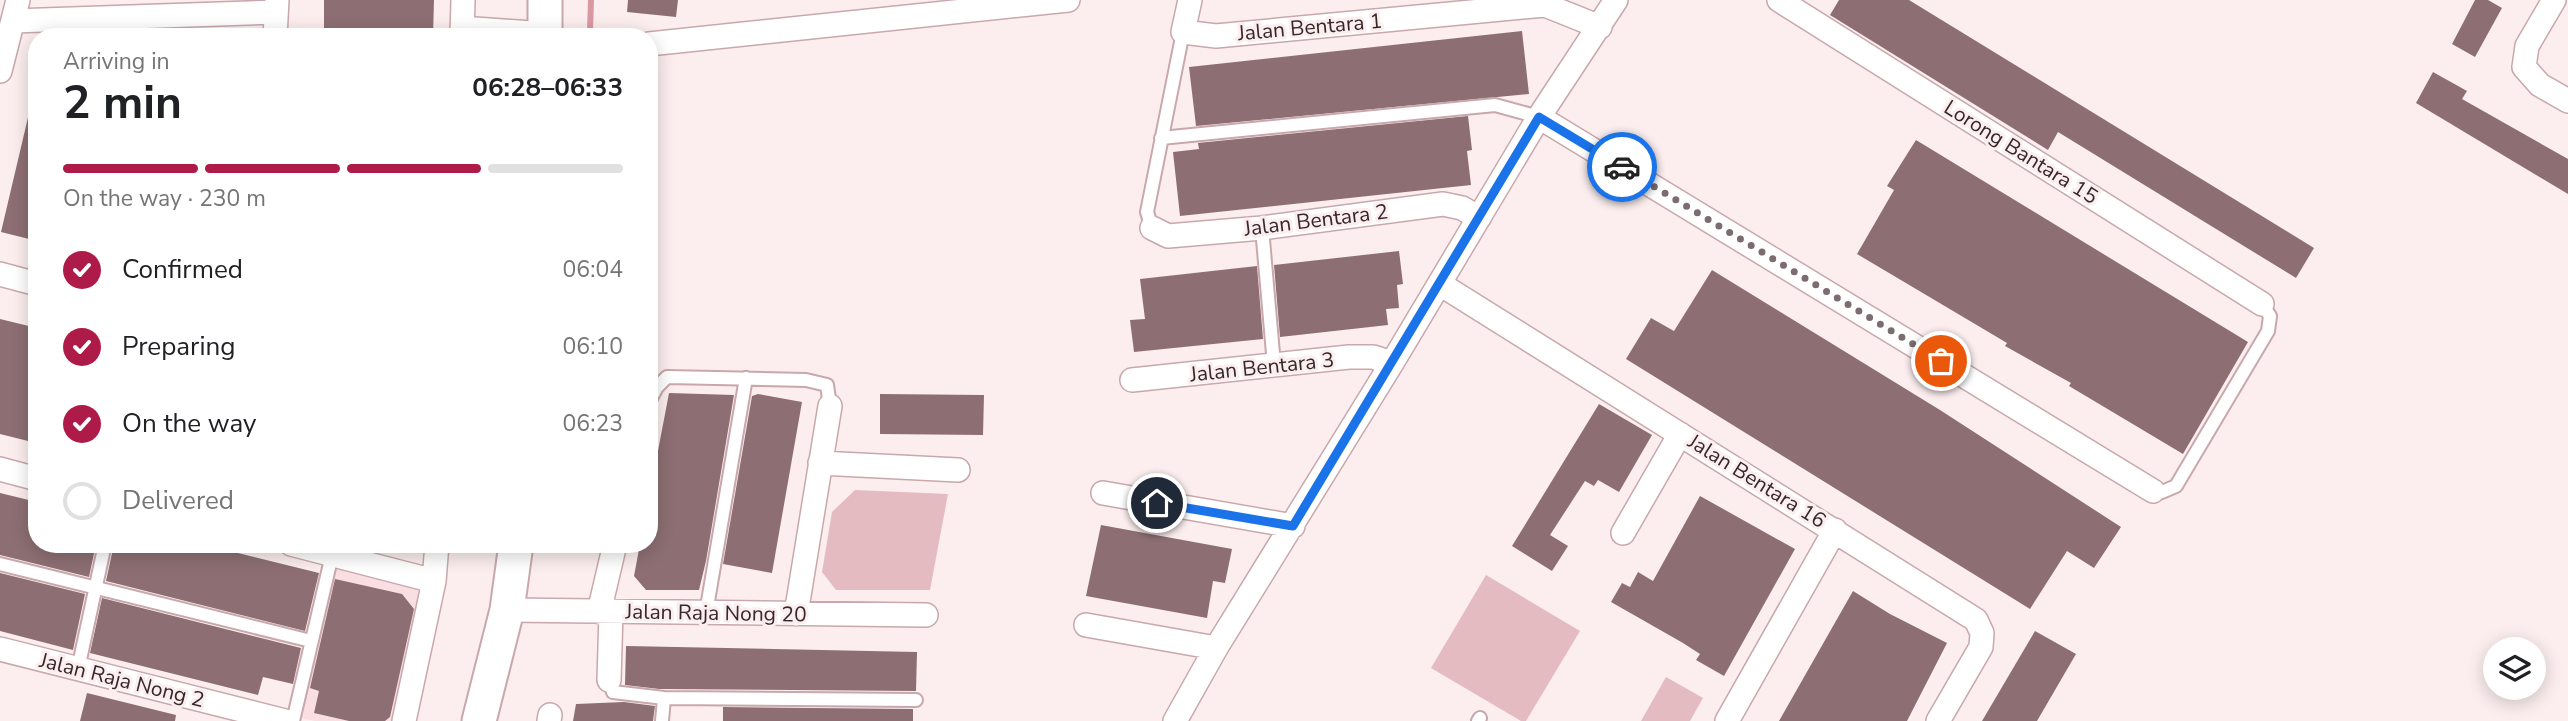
<!DOCTYPE html>
<meta charset="utf-8">
<style>
:root{--surface:#fff;--page:#f6f6f6;--text:#202124;--muted:#757577;--line:#e0e0e0;--accent:#ae1b49}
body{margin:0;font-family:"Nunito Sans",sans-serif;background:var(--page);color:var(--text);height:100vh;display:flex;flex-direction:column;font-size:26px;white-space:nowrap}
*{box-sizing:border-box;margin:0}
p{font-size:23px;color:var(--muted)}
.icon{flex:none;width:38px;height:38px;fill:none;stroke:currentColor;stroke-width:2;stroke-linecap:round;stroke-linejoin:round}
.map{position:relative;flex:1;overflow:hidden}
.side{position:absolute;left:28px;top:28px;width:630px;height:525px;display:flex;flex-direction:column;background:var(--surface);border-radius:28px;box-shadow:0 4px 18px #0003}
.side>*{flex:none}
.tools{position:absolute;left:2483px;top:637px;display:grid;gap:14px}
.tools a{display:grid;place-items:center;width:63px;height:63px;border-radius:50%;background:var(--surface);box-shadow:0 4px 18px #0003;font-size:35px}
.pin{position:absolute;display:grid;place-items:center;width:60px;height:60px;color:#fff;margin:-30px;border:4px solid #fff;border-radius:50%;box-shadow:0 2px 7px #0007}
.courier{position:absolute;display:grid;place-items:center;width:70px;height:70px;margin:-35px;border:5px solid #1a73e8;border-radius:50%;background:#fff;color:#222;box-shadow:0 2px 9px #0007}
.overview em{font-style:normal;font-weight:700}
.overview div{display:flex;flex-direction:column-reverse}
.overview{display:flex;align-items:center;justify-content:space-between;height:119px;padding:0 35px}
h1{font-size:46px;font-weight:700;line-height:52px}
.bar{display:grid;grid-template-columns:repeat(4,1fr);gap:10px 7px;align-content:center;height:84px;padding:0 35px}
.bar i{height:9px;border-radius:5px;background:var(--line)}
.bar .active{background:var(--accent)}
.bar p{grid-column:span 4}
ol{padding:0 35px;list-style:none}
li{display:flex;align-items:center;gap:21px;height:77px}
li p{margin-inline-start:auto}
li .icon{padding:7px;border-radius:50%;background:var(--accent);color:#fff;stroke-width:4}
li:last-child{color:var(--muted)}
li i{width:38px;height:38px;border:4px solid var(--line);border-radius:50%}
.map>svg:first-child{display:block}
</style>
<div class="map">
<svg width="2568" height="721" viewBox="0 0 2568 721">
<rect width="100%" height="100%" fill="#fceeef"/>
<path fill="#f9dfe2" d="M336,563L424,585L396,721H315L301,718Z"/>
<path fill="#e4bbc0" d="M855,490L948,494L930,590H836L822,572L832,512Z
M1486,575L1580,631L1526,721H1521L1431,668Z
M1666,677L1703,698L1690,721H1641Z"/>
<g fill="none" stroke-linecap="round" stroke-linejoin="round">
<path stroke="#d999a2" stroke-width="6" d="M590,31L591,0"/>
</g>
<path fill="#8d6f73" d="M324,0H434L433,37H324Z
M628,0H678L676,17L627,12Z
M1839,0H1909L2314,248L2296,278L2058,132L2048,150L1830,15Z
M2475,0H2488L2502,8L2475,57L2452,44Z
M1522,31L1529,94L1196,126L1189,67Z
M2433,72L2467,91L2462,99L2568,159V194L2416,103Z
M30,109H37V241L1,232Z
M1468,116L1472,150L1467,151L1471,185L1180,216L1173,152L1199,149L1198,143Z
M1916,140L2248,342L2183,454L2069,386L2071,383L2005,346L2007,343L1857,254L1894,190L1887,186Z
M1399,251L1403,284L1397,285L1399,308L1386,309L1388,325L1280,337L1274,265Z
M1257,266L1263,339L1134,352L1130,320L1145,319L1140,279Z
M1712,270L1940,410L2121,527L2094,568L2067,551L2030,609L1626,359L1651,318L1674,331Z
M0,319L37,328V424L32,442L0,434Z
M669,393L734,395L706,561L699,590H646L634,576L640,544H649V498Z
M758,394L802,402L772,573L723,564L752,396Z
M880,394L984,395L983,435L880,434Z
M1599,404L1652,435L1619,492L1598,480L1594,486L1585,481L1550,535L1568,546L1552,571L1512,546Z
M0,493L37,502V544H96L89,577L0,555Z
M1700,496L1795,549L1724,676L1696,660L1700,654L1683,643L1611,602L1622,583L1630,587L1638,572L1653,581Z
M1101,525L1232,549L1225,583L1213,581L1207,618L1086,596Z
M114,544H202L319,573L305,631L106,581Z
M0,573L85,594L73,650L0,631Z
M335,579L402,594L414,609L390,717L385,721H349L314,713L319,691L310,688Z
M1853,591L1890,614L1947,643L1907,721H1779Z
M102,598L301,648L293,684L263,677L258,695L90,653Z
M2035,631L2076,654L2037,721H1982Z
M626,646L917,652L916,691L659,689L625,685Z
M87,693L176,715L175,721H80Z
M624,702L655,706L653,721H573L576,704Z
M723,707L913,709V721H723Z"/>
<g fill="none" stroke-linecap="round" stroke-linejoin="round">
<g stroke="#c8a8ac" stroke-width="16">
<path id="service" d="M1161,138L1495,105L1539,117
M1152,228L1147,212L1183,32
M1262,228L1274,365
M649,402L657,387L667,377L806,380L827,385L830,406
M2153,491L2162,492L2176,486L2268,331L2270,316L2262,304
M0,564L311,641
M706,613L746,378
M78,669L105,544
M609,680L613,692L664,698L916,700
M293,721L332,555
M662,721L664,698
M1478,721L1480,718"/>
</g>
<g stroke="#c8a8ac" stroke-width="26">
<path id="minor" d="M1190,0L1183,32L1216,36L1545,5L1600,27
M1779,0L2262,304
M2554,0L2527,46L2524,67L2540,85L2568,101
M13,21L276,12
M462,28L546,34
M275,37L277,0
M462,37L463,0
M649,44L1068,0
M0,71L18,0
M1539,117L2153,491
M1152,228L1168,236L1262,228L1443,204L1462,208L1479,218
M0,274L37,284
M1440,284L1976,620L1982,633L1981,647L1938,721
M1132,380L1349,357H1373L1392,363
M820,463L958,470
M0,469L37,479
M1103,493L1293,526
M1623,533L1680,434
M291,544L434,581
M507,610L926,615
M599,612L615,544
M796,614L830,406
M1086,625L1216,648
M0,649L285,721
M609,680L611,612
M404,721L434,581L437,544
M549,721L550,715
M1175,721L1216,648L1392,363L1539,117L1616,0
M1727,721L1835,530"/>
</g>
<g stroke="#c8a8ac" stroke-width="37">
<path id="secondary" d="M545,37V0
M479,721L507,610L516,544"/>
</g>
<use href="#service" stroke="#fff" stroke-width="12"/>
<use href="#minor" stroke="#fff" stroke-width="23"/>
<use href="#secondary" stroke="#fff" stroke-width="33"/>
</g>
<g fill="none" stroke-linecap="round" stroke-linejoin="round">
<path stroke="#7b6d6f" stroke-width="7" stroke-dasharray="0 12.6" d="M1622,167L1941,361"/>
<path stroke="#1a73e8" stroke-width="9" d="M1157,503L1293,526L1539,117L1622,167"/>
</g>
<g text-anchor="middle" stroke-width="6" stroke-linejoin="round" paint-order="stroke">
<g font-size="21" fill="#35282a" stroke="#fceeef">
<text transform="translate(1310 27) rotate(-5)" y="7">Jalan Bentara 1</text>
<text transform="translate(2021 152) rotate(32)" y="7">Lorong Bantara 15</text>
<text transform="translate(1316 220) rotate(-7)" y="7">Jalan Bentara 2</text>
<text transform="translate(1262 367) rotate(-6)" y="7">Jalan Bentara 3</text>
<text transform="translate(1757 481) rotate(32)" y="7">Jalan Bentara 16</text>
<text transform="translate(716 613) rotate(1)" y="7">Jalan Raja Nong 20</text>
<text transform="translate(122 680) rotate(14)" y="7">Jalan Raja Nong 2</text>
</g>
</g>
</svg>
<div class="tools">
<a><svg class="icon" aria-label="layers" viewBox="0 0 24 24"><path d="M12 4l9 5-9 5-9-5zM3 14l9 5 9-5"/></svg></a>
</div>
<div class="pin" style="left:1941px;top:361px;background:#ea580c"><svg class="icon" aria-label="bag" viewBox="0 0 24 24"><path d="M5 8h14l-1 12H6zM9 8a3 3 0 0 1 6 0"/></svg></div>
<div class="pin" style="left:1157px;top:503px;background:#1f2937"><svg class="icon" aria-label="home" viewBox="0 0 24 24"><path d="M3 11l9-7 9 7M6 9v11h12V9"/></svg></div>
<div class="courier" style="left:1622px;top:167px"><svg class="icon" aria-label="car" viewBox="0 0 24 24"><path d="M5 17H2v-5l4-1 3-4h7l3 4 3 1v5h-3M9 17h6M6 11h13"/><circle cx="7" cy="17" r="2"/><circle cx="17" cy="17" r="2"/></svg></div>
<section class="side">
<div class="overview"><div><h1>2 min</h1><p>Arriving in</p></div><em>06:28–06:33</em></div>
<div class="bar"><i class="active"></i><i class="active"></i><i class="active"></i><i></i><p>On the way · 230 m</p></div>
<ol>
<li><svg class="icon" aria-label="check" viewBox="0 0 24 24"><path d="M5 12l5 5 9-10"/></svg>Confirmed<p>06:04</p></li>
<li><svg class="icon" aria-label="check" viewBox="0 0 24 24"><path d="M5 12l5 5 9-10"/></svg>Preparing<p>06:10</p></li>
<li><svg class="icon" aria-label="check" viewBox="0 0 24 24"><path d="M5 12l5 5 9-10"/></svg>On the way<p>06:23</p></li>
<li><i></i>Delivered</li>
</ol>
</section>
</div>
